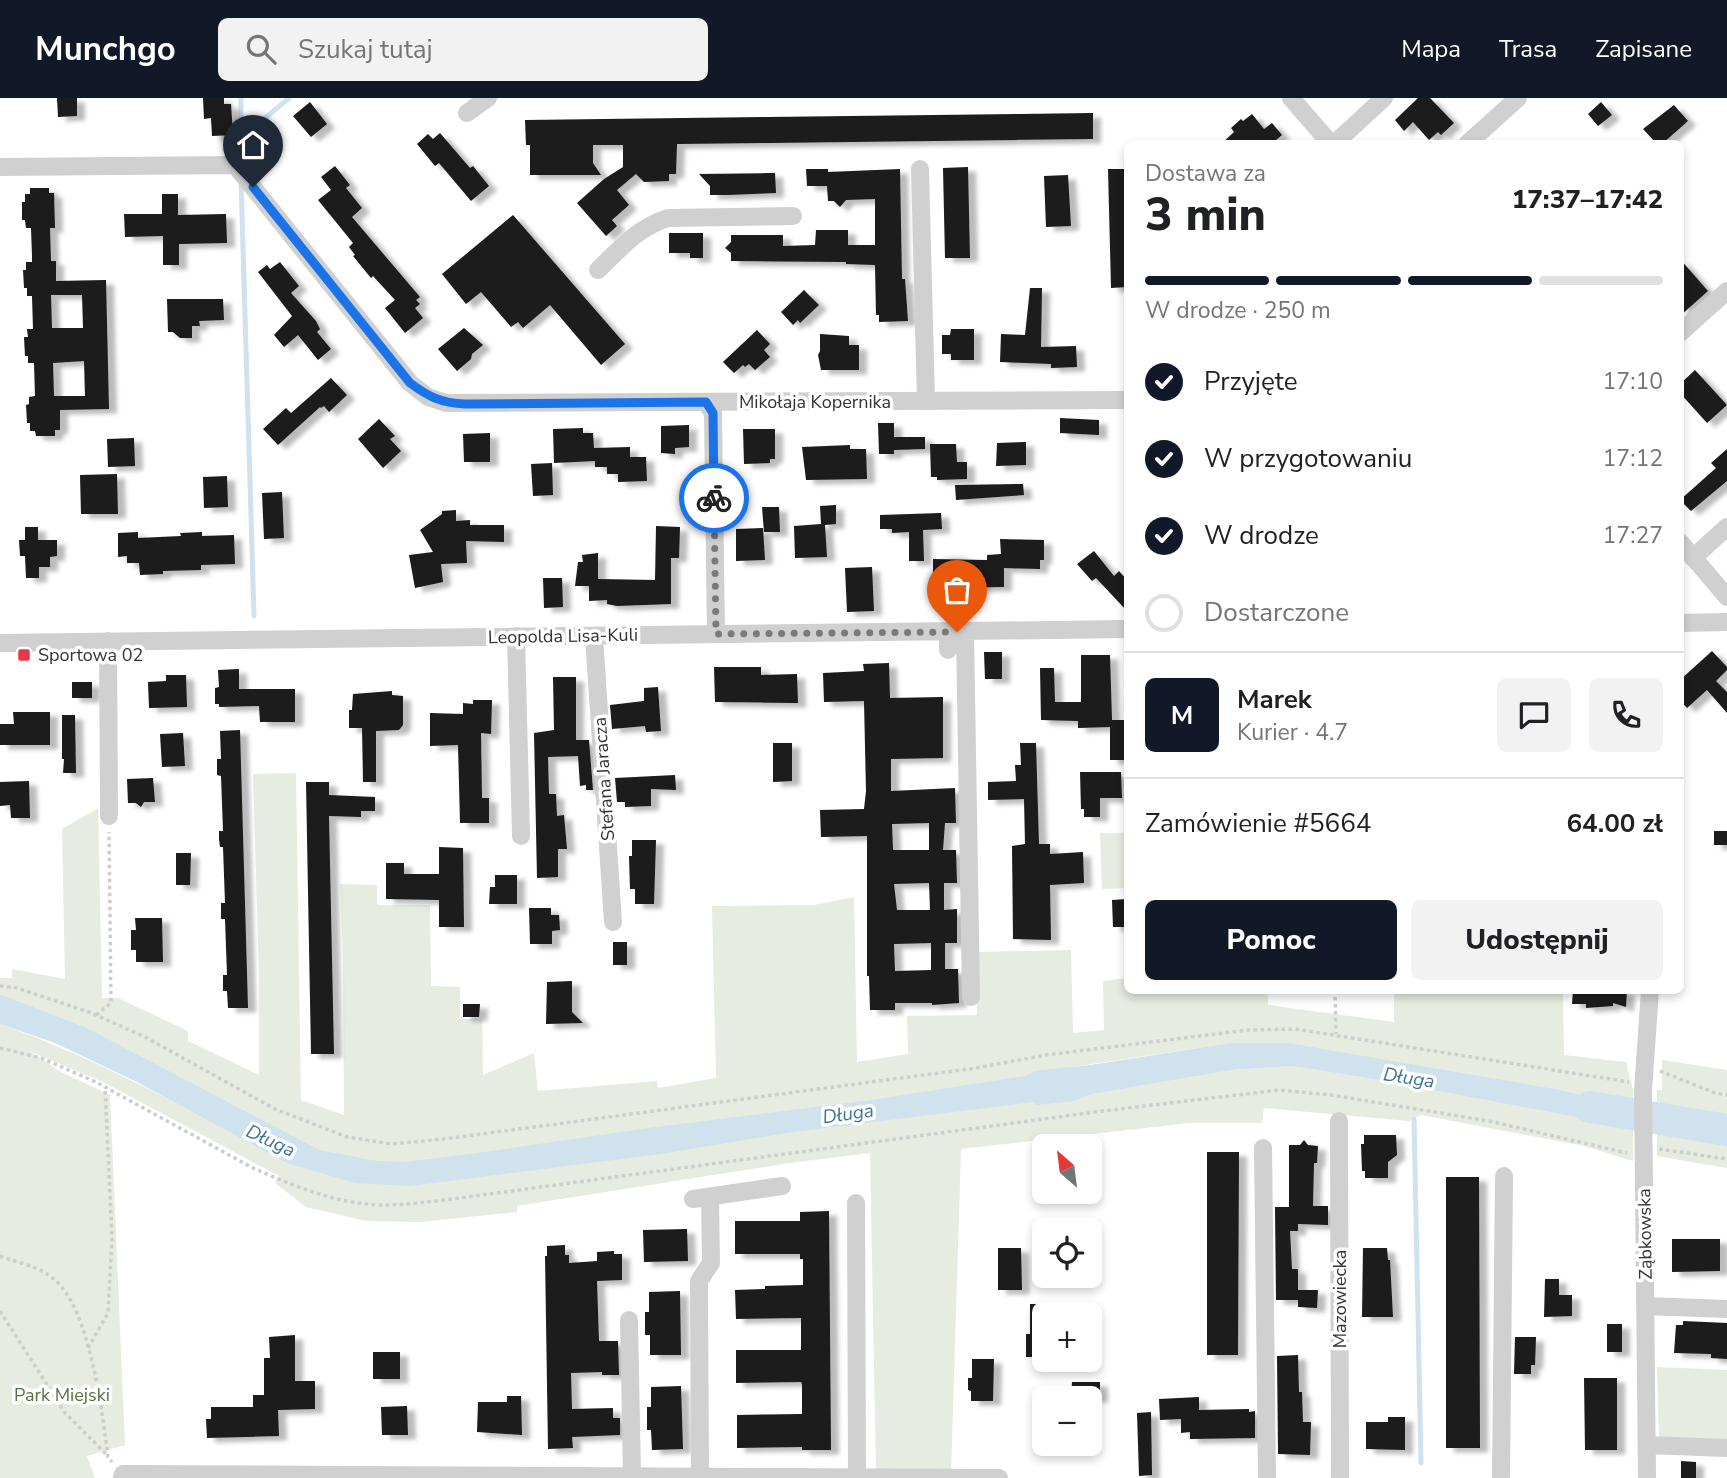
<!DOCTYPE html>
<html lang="pl">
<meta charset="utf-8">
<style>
:root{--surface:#fff;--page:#f2f2f2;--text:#202124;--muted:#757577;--line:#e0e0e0;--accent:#111827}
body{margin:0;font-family:"Nunito Sans",sans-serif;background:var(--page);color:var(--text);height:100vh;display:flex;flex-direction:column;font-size:26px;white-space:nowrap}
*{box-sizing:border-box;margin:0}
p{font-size:23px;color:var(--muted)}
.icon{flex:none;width:38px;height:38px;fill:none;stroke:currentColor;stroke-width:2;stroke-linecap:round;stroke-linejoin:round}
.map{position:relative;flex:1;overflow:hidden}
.side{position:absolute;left:1124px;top:42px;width:560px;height:854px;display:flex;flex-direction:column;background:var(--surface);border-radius:10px;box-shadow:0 4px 10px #0003}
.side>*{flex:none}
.needle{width:46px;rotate:332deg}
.controls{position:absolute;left:1032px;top:1036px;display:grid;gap:14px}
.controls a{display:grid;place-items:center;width:70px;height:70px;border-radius:10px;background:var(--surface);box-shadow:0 4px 10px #0003;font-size:35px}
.pin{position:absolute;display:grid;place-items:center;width:60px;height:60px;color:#fff;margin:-72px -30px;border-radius:50% 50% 50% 0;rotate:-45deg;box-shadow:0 0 7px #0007}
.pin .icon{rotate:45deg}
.courier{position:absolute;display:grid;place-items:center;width:70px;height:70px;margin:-35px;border:5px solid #1a73e8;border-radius:50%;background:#fff;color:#222;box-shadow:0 2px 9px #0007}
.summary em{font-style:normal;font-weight:800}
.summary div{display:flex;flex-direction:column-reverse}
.summary{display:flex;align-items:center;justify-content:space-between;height:119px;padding:0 21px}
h1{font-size:46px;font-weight:800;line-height:52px}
.bar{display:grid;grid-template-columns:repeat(4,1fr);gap:10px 7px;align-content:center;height:84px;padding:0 21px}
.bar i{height:9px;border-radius:5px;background:var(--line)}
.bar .current{background:var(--accent)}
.bar p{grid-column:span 4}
.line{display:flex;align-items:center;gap:18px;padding:0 21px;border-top:2px solid var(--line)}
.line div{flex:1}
.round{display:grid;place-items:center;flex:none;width:74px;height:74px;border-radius:10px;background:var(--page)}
ol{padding:0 21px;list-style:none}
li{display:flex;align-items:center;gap:21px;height:77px}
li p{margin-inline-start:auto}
li .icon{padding:7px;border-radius:50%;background:var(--accent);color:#fff;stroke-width:4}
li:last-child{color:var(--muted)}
li i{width:38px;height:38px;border:4px solid var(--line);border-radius:50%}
.primary-button{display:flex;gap:14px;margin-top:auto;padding:14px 21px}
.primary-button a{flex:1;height:80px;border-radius:10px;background:var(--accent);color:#fff;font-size:28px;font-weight:800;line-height:80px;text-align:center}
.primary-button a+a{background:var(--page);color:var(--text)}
header{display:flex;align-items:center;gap:42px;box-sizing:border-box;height:98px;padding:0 35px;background:var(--accent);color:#fff}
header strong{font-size:33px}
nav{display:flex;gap:38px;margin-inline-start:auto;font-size:24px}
.search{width:490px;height:63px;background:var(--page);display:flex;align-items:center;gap:18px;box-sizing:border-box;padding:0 24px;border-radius:10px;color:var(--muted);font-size:26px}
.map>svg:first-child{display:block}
</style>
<header>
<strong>Munchgo</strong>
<div class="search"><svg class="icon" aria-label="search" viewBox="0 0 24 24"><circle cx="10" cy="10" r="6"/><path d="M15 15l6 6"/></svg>Szukaj tutaj</div>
<nav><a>Mapa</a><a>Trasa</a><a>Zapisane</a></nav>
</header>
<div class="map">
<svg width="1727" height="1380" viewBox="0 0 1727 1380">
<defs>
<filter id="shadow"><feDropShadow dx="8" dy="4.5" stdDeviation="2" flood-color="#0004"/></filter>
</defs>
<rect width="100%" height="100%" fill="#fff"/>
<path fill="#e6ecdf" d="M296,675L301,1002L344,1017L343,856L340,786L377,787V807H430L431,888L460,889V921H482L483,977L534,955L538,993L657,983L658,990L716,980L712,808L814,807L854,799L857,964L908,956L907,918L977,917L976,854L1071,852L1073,935L1104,932L1103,883L1127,880V892L1268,893V907L1394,924V893H1563L1564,957L1626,964L1633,992V1007H1626L1556,991L1290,945H1232L1072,969L1074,1003L1093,996L1232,972L1292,968L1385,983L1633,1030V1063L1584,1048L1421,1017L1409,1023L1264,1010L1262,1025H1189L961,1051L951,1376H876L870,1055L790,1065L517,1108V1114L420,1124L366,1123L306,1109L275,1085L279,1078L103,984L29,953L61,974L110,997L125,1347L87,1358L95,1380H0V926C101,962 193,1014 287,1064L300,1044L85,929L0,896V880H12V871L65,881L62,731L98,710L102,900H118L188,933V943L259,977V876L253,676Z
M1100,735H1127V790L1102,791Z
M1662,962L1727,972V1070L1657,1058V992H1662Z
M1657,1269L1727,1272V1342L1659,1339Z"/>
<path fill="#cfe2ee" d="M0,896L85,929L319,1052L377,1063L404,1064L471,1056L649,1030L872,1002L1025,978L1035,973L1090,967L1231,945H1290L1556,991L1626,1007H1633V1030L1385,983L1292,968L1232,972L1093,996L1074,1003L1036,1007L1033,1004L793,1034L661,1056L410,1088L355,1085L287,1065L137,984L55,945L0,926Z
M1657,1005L1727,1019V1043L1657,1033Z"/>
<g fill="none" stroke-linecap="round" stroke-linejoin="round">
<path stroke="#cfe2ee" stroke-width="5" d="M241,0V55
M241,40L289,0
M241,82L254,518
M1414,1021L1421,1365"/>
<path stroke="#cfe2ee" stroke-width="32" d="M1590,1009L1727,1032"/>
</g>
<path fill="#1a1a1a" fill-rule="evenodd" filter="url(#shadow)" d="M57,0H77V18L58,19Z
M203,0H224V6H231L233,37L212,38L211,20L204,21Z
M1418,0H1430L1454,25L1441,37L1438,34L1429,42L1413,24L1404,33L1395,22Z
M310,4L327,26L311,39L293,18Z
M1601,4L1612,17L1598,28L1588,16Z
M1674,7L1688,23L1662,46H1657L1643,31Z
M1093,15V41L677,46L676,76H669V83L644,84L636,76L617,92L629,107L612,122L617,128L606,138L577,105L604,81L623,69V47H593V65L601,77H530V47H526L525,22Z
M1252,16L1264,31L1272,25L1282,37L1275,43L1277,46H1221L1234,34L1231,30L1241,21L1243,23Z
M440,35L470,70L473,68L489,88L471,103L439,65L435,68L417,46L428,36L433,41Z
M335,68L350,87L346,90L362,110L352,119L420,199L416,202L420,206L415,210L423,220L405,235L385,210L395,202L373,178L371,180L353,158L355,157L349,149L353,145L318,102L331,92L321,79Z
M968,69L970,160H945L943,70Z
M806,71H828V74L900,71L902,181H905L908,223L879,224V217H876L875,167L846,166V164L731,163V155L725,150L731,144V137H783V148L815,147L816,132H848V147H875V101L846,102L840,109L834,103H828L827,88H807Z
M1108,71H1127V189L1111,190Z
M775,75L776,95L728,97H710V88L699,76Z
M1068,77L1071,128L1046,129L1044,78Z
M30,90H49V95H54L55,130H50L51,163H56V183L106,182L109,311L60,312V332H55V338H36L35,333H30V325H27L26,307L29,306V299L35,298L34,265H28V258H25L24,239H28L27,231H33L32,198H27V190H24L23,172H26V164H32V158L31,130H26L25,122H22V104H25V96H30ZM51,197H82L83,230H52ZM84,263L85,298H54L53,265Z
M162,96H178V117L226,116L227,145L179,146V167H163V138L125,139L124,116H162Z
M513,117L625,246L601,267L550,207L523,230L518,224L511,229L481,194L466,206L442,176Z
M669,135H703V160H690V155H669Z
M1680,161L1708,193L1680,218Z
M280,164L299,188L291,195L316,223L320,231L317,234L331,251L318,262L298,237L284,249L274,237L292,218L258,174L267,167L270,171Z
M1030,190H1042L1041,249L1076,248L1077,269L1051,270V266L1000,264L1001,236L1025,237Z
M804,192L819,207L800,225L798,222L793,227L781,214Z
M167,201H223L224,222L199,223L200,228H192V240H180L173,234H168Z
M464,230L483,247L472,256L471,261L457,273L438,251Z
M951,231H974V262H951V256H942V237H950Z
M757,232L770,246L764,252L770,259L755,272L749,266L745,269L743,267L734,275L723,264Z
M820,236L849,238V247H859V272H821L818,257L820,253Z
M1695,272L1727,307L1707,325L1680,295V286Z
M331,280L347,297L329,314L324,308L321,310L320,309L278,347L263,331L286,310L291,315Z
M1060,320L1099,322V337L1060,335Z
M379,321L395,338L390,341L401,353L383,370L358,341Z
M878,325H894V339H925V351L894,352V356H879Z
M689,327V349L675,350V356L661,355V328Z
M583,330V335H593L594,350L630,349V359H646L647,383L618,384V376H607V369H595V363L554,365L553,331Z
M743,331H775V361H770V365L744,366Z
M490,335V364H464L463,336Z
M134,340L135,368L108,369L107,341Z
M1026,344V367L996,368L997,345Z
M930,346H956L957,364H967V381L937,382V379H931Z
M850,347V351H866L867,381L806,382L802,349Z
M1727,351V383L1691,413L1680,402L1716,370L1711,365Z
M552,365L553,397L533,398L531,366Z
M117,376L118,416H81L80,377Z
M227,378L228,409L204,410L203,379Z
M1023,386L1024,397L956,402L955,387Z
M282,394L284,440L264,441L262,395Z
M836,407V426L825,427L827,459L795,460L794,428L821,426L820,408Z
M762,409H779L780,434H764Z
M456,412V423L470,422V427H504V444L466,443L467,465L441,466L443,484L415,490L409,457L433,454L420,432L442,416V413Z
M941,415L942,431L923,432L924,463H909V434L892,435V431H880V417Z
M656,428L680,429L679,460H671V506L617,508L607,506V502L589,503V488H575L578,464H583L582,457L598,455V481L655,482Z
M25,429H38V442H57V458L50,459V469H39V480H26L25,458H20L19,442H25Z
M763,430L765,462L736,463V431Z
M138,434V440L181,438L180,435L202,434V438L234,437L235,466L201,467V472L163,473V476L140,477L139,465H127V458L118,459V435Z
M1000,441L1044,442V462H1040V471L1004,470V489L933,490V461L987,462V457L1001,456Z
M1094,453L1114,478L1119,473L1127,482V513L1096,480L1092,483L1077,466Z
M872,469L874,513L847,514L845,470Z
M543,480H562L563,509L544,510Z
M1712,553L1727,569V572L1716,583L1727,594V615L1707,592L1687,610L1680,602V582Z
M984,554H1002V581H985Z
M1081,557H1110L1112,622H1127V662H1110V629L1078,630V623L1041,622L1040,570H1054L1055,604H1081Z
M889,565L890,600L943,599V660L891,661V693L955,690L956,725H945L943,752H956L957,785H944V812L957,811V845H945V871H958L959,905L932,907V905H895V912H870L869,878H867V738L821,739L820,712L864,711L866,693L864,603L824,604L823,575L864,573L863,566ZM929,725V752H893L892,726ZM929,785L930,812H897L894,786ZM931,845V872L895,873L894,846Z
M714,569H761V577L797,576L798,605L715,604Z
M239,571V591H295V624H260L259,608L219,609V606H215V590L219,589L218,572Z
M166,577H186L187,609L149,610L148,584L166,583Z
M553,579H576V642H589L593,692H586V687L580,688L578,658L548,659L549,696H556L557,718L564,717L567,751H558V779L537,780L534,635L554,632Z
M72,584H92V600H72Z
M658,589L661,633L646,634L645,628L612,631L610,607L644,603V590Z
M392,593V597L403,598V627L399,632L376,633V684H363L362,630H349V612H352L353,596Z
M473,602H492L491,636L481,635L482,700H489V725H460L458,647L430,648V615L463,616V605L473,606Z
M13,614H50V647H0V626H14Z
M62,617H75L76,675H63L64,661H62Z
M240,632L248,910H228L227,893H223V877H227L225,821H221V805H225L223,749H220L219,741V733H223L221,678L217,677V661H221L220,633Z
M183,635L185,668L162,669L160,636Z
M773,645H792V683L773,684Z
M1020,645H1036L1039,746H1050V756L1083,754L1084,785L1050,787L1051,842L1013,841L1012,748L1025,746L1024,701L988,702V684L1016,683L1015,667H1021Z
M1080,674H1121L1122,700H1100V719H1084V711H1081Z
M675,677L676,692L651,691V708L625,709V704H617L615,680Z
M153,680L155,704H144L141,709L136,705H128L127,681Z
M29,683L30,720H11L10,707L0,708V684Z
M306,684H329V697L375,699V713H361V719L329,718L334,956H311Z
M1714,733H1727V747H1714Z
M632,742H656L654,806H635V791H630L629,758H632Z
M439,749L463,750L464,829H439V802L386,801V765H404V776H439Z
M176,755H191L190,787H176Z
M495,777H517V806H489L490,789H495Z
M1127,801V829H1113L1112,802Z
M529,810H551V817H559L560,832L552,833V846H530Z
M135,820H162L163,864H136V852H131V832H136Z
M613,844H627V867H613Z
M572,883V914L583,925L546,926L547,884Z
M1573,892H1627L1626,909L1613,905V908L1586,910V906H1572Z
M463,906H480L479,919H463Z
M1364,1037H1396L1397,1057L1388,1064V1080H1365V1073H1362L1361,1046H1364Z
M1304,1042L1308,1047L1318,1048L1317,1065H1314L1313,1108H1328V1127L1298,1126V1133H1290L1292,1171H1298V1192H1318L1317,1210L1298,1209V1202H1276L1275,1109H1289V1047H1300Z
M1207,1054H1239L1238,1257H1207Z
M1446,1079H1479L1480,1350H1446Z
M829,1113L831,1352H802V1349L737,1350V1317L802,1316V1286L801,1284L736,1285V1252H801V1220L736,1221L735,1192L765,1191V1188L803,1187V1161H800V1156H735V1123H800V1114Z
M687,1131L688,1163L644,1164L643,1132Z
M1672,1141H1720V1173L1672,1174Z
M565,1147V1157H569V1165L597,1163V1154L614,1153V1156H622V1182L597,1183L599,1243H618L619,1277H602V1274L571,1275L572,1311L613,1310V1320H620V1337L572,1339L573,1350L548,1351L545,1158H547V1148Z
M998,1150H1021L1022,1192H998Z
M1363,1150H1387L1388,1162H1390L1393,1219H1362Z
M1545,1181H1559V1197H1572V1218L1544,1219Z
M680,1193L681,1257H650V1237H645V1214H649V1194Z
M1030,1206H1045V1237H1041V1259H1026V1236H1030Z
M1683,1223L1727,1225V1261L1711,1260V1256L1674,1255L1676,1227H1683Z
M1607,1226H1622V1254H1607Z
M295,1237V1283H315V1311L278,1312L279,1338L207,1340L206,1321H211V1309H253V1297H264V1260H270L269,1239Z
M1515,1239H1536L1535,1267H1531V1276H1514Z
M373,1254H400V1281H373Z
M1298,1257L1299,1294H1302L1303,1324H1311L1310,1357L1278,1356L1277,1258Z
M972,1261H994L993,1303H971V1293L968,1292V1280H972Z
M1584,1280H1617V1352H1585Z
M1072,1284H1100V1300H1071Z
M681,1288L683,1351L652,1352L651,1332H647V1309H651V1289Z
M507,1298H521L522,1337L477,1334L478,1304H507Z
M1199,1299V1312L1249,1311V1314L1255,1313V1340L1190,1341V1334L1181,1335V1321L1160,1322L1159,1301Z
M407,1308L408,1337H382L381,1309Z
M1151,1314L1152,1377L1139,1378L1137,1315Z
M1388,1319H1405V1352L1366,1351V1324H1388Z
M1681,1363L1696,1364V1380H1681Z"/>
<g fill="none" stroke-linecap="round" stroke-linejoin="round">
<path stroke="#cdcdcd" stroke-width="3.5" stroke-dasharray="3.5 3.5" stroke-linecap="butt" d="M0,888L17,890L89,914L145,939L275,1011L347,1039L392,1046L444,1041L976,970L1046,957L1248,932L1295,931L1629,984
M1335,892L1336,936
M96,917L111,905L109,734
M0,950L41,960L96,984L251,1069C291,1087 336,1106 381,1107C405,1107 428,1104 452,1101L1103,1013L1279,992L1331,997L1489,1023L1627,1055
M1660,973L1715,995L1727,997
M1659,1051L1727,1061
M0,1158C18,1165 39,1168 54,1181C90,1211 102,1313 108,1359L112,1364
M0,1213L65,1315L107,1357
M88,1250L108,1215L112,1141L105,989"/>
<path stroke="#d0d0d0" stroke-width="18" d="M1291,0L1331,46
M467,15L488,0
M1334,46L1384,0
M1467,46L1518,0
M0,69L235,67L410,285L428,299L446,305L1127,302
M920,71L926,303
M598,172C622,149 637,130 668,120L793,118
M1680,235L1727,193
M706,304L713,315L716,536
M1680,444L1727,499
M1693,460L1727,429
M1680,525L1727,524
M965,534L971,899
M516,538L521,738
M594,538L613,824
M108,543L109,718
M0,545L1127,531
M948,552V534
M1339,1023L1340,1380
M1263,1050L1267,1380
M693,1101L782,1088
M856,1105L857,1379
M1646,1208L1727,1211
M629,1222L632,1378
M1647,1347L1727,1350
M700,1378L699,1183L711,1165L710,1099
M122,1380L123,1376L999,1380
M1501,1380L1504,1078
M1647,1380L1643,993L1650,892"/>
</g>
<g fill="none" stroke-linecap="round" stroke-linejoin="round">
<path stroke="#7a7a7a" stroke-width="7" stroke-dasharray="0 12.6" d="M714,400L716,536L957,534"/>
<path stroke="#1a73e8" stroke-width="9" d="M253,89L410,285C429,299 441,305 465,306L706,304L713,315L714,400"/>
</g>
<rect fill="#e63946" stroke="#fff" stroke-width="2.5" x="17" y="550" width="14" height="14" rx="3.5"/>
<g text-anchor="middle" stroke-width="7" stroke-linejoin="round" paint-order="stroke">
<g font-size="18" fill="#333" stroke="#fff">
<text x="815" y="310">Mikołaja Kopernika</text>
<text transform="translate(563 538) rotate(-1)" y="6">Leopolda Lisa-Kuli</text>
<text transform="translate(604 681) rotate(-94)" y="6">Stefana Jaracza</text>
<text transform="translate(1645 1136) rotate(-91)" y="6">Ząbkowska</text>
<text transform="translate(1340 1201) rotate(-90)" y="6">Mazowiecka</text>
</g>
<g font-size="18" fill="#333" stroke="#fff" text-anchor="start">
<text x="38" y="563">Sportowa 02</text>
</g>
<g font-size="18" fill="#56703f" stroke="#fff">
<text x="62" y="1303">Park Miejski</text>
</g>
<g font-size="19" font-style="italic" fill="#3f7597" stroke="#fff">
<text transform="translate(1409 979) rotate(9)" y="7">Długa</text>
<text transform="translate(848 1015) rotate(-8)" y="7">Długa</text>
<text transform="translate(271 1042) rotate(25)" y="7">Długa</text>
</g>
</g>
</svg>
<div class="controls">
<a><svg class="needle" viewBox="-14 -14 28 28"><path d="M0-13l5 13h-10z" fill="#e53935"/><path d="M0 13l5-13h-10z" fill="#757577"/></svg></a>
<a><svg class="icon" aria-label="locate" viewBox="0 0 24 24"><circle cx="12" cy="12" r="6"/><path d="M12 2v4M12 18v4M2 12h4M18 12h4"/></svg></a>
<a>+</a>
<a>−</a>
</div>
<div class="pin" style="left:957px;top:534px;background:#ea580c"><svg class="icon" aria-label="bag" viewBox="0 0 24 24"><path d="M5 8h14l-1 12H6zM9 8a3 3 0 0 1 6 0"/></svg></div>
<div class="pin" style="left:253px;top:89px;background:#1f2937"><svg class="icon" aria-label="home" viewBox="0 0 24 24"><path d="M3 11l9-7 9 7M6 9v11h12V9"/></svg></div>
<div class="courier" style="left:714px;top:400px"><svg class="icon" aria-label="bike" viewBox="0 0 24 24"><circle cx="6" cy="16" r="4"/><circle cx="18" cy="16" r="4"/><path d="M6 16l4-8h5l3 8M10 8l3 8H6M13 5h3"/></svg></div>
<section class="side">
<div class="summary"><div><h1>3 min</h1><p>Dostawa za</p></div><em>17:37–17:42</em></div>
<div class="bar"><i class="current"></i><i class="current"></i><i class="current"></i><i></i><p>W drodze · 250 m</p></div>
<ol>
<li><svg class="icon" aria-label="check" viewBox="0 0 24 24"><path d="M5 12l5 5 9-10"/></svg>Przyjęte<p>17:10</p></li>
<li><svg class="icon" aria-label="check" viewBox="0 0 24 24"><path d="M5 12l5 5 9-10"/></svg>W przygotowaniu<p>17:12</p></li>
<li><svg class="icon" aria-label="check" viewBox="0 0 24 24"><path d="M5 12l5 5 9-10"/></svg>W drodze<p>17:27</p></li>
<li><i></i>Dostarczone</li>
</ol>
<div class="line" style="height:126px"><b class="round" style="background:var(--accent);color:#fff">M</b><div><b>Marek</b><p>Kurier · 4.7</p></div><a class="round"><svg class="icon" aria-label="chat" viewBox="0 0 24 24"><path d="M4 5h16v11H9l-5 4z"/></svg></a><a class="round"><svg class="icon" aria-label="phone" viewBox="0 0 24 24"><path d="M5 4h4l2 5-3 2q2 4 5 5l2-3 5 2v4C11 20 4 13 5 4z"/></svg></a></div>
<div class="line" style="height:91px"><div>Zamówienie #5664</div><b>64.00 zł</b></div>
<div class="primary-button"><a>Pomoc</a><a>Udostępnij</a></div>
</section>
</div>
